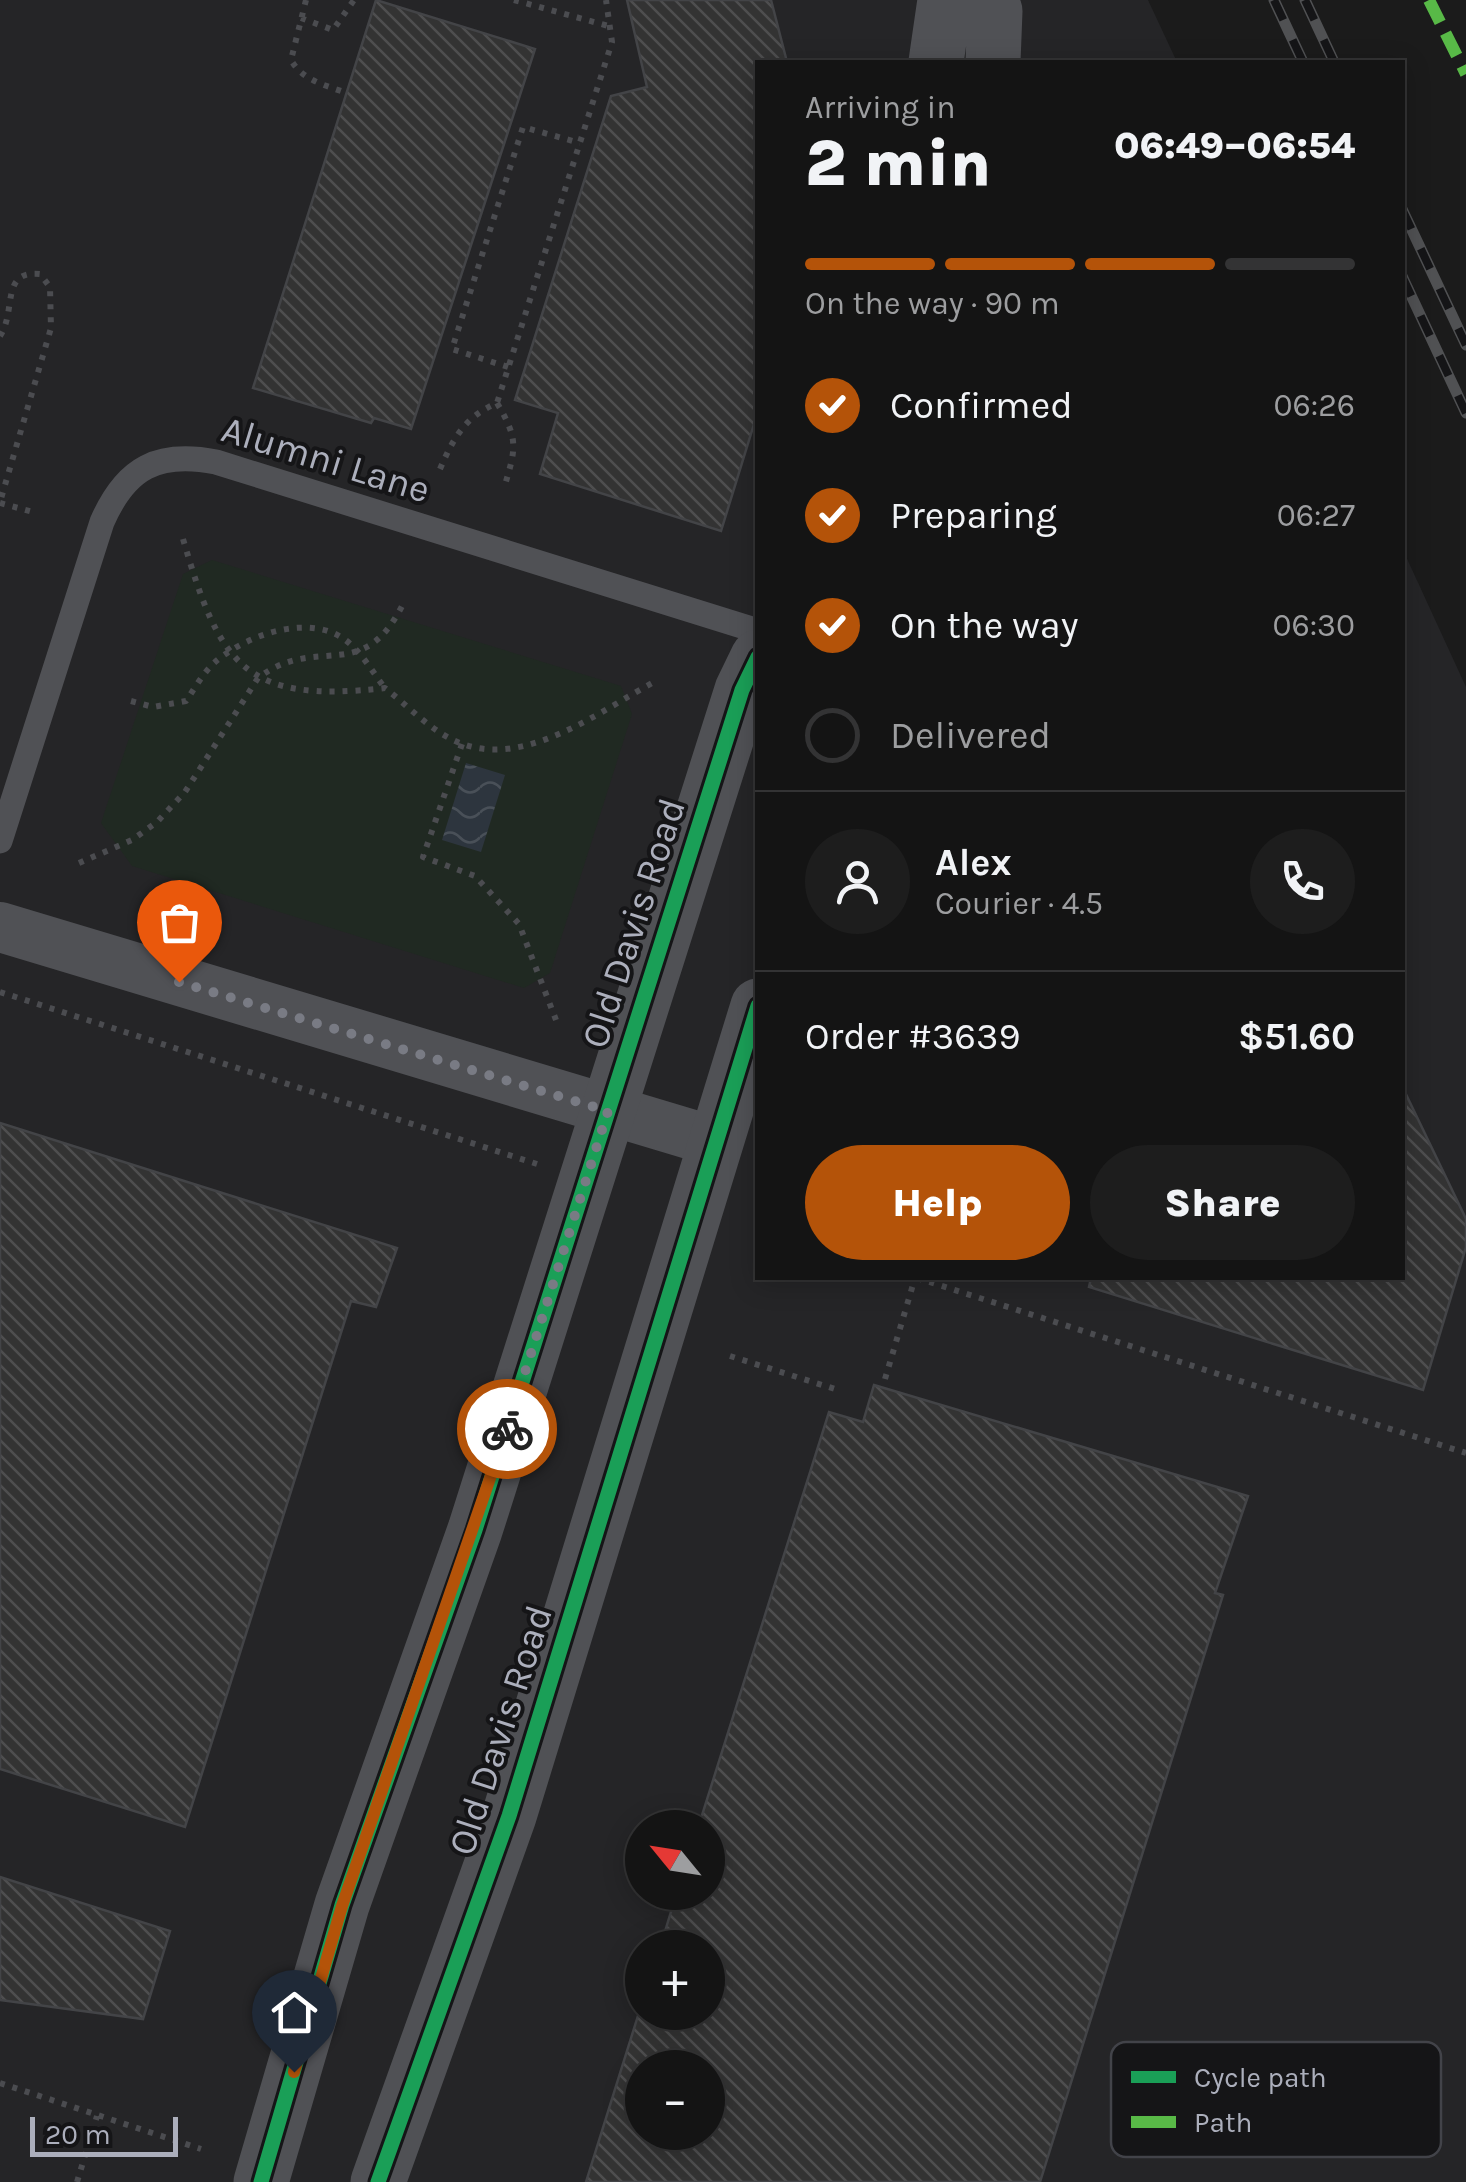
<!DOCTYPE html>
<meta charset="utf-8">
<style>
:root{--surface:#141414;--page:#1d1d1d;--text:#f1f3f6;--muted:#9d9ea0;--line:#333334;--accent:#b45309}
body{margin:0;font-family:Karla,sans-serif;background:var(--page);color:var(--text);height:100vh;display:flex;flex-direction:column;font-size:38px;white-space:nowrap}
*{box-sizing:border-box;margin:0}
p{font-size:32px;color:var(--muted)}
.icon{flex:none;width:55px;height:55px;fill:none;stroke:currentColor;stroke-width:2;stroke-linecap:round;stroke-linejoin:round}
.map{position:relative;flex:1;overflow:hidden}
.drawer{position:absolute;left:755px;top:60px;width:650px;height:1220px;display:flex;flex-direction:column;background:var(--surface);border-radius:0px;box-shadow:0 5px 25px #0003,0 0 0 2px var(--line)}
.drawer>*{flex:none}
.needle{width:65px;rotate:300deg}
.fabs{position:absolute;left:625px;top:1810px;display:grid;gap:20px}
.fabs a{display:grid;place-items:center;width:100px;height:100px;border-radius:50%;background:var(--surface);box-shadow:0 5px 25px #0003,0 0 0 2px var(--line);font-size:50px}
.scale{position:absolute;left:30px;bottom:25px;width:148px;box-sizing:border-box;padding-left:10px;border:5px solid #acafbc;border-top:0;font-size:28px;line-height:35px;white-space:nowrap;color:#acafbc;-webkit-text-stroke:8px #151517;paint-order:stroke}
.pin{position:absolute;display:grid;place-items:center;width:85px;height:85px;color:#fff;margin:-102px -42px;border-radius:50% 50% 50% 0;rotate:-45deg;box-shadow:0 0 10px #0007}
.pin .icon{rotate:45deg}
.courier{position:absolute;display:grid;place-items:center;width:100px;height:100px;margin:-50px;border:8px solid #b45309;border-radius:50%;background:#fff;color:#222;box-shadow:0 2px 12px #0007}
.headline em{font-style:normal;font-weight:800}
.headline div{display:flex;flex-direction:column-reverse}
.headline{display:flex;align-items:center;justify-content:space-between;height:170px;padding:0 50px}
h1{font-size:65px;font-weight:800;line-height:75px}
.bar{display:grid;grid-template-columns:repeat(4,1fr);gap:15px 10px;align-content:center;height:120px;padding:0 50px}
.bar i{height:12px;border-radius:8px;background:var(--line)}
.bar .on{background:var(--accent)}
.bar p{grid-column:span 4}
.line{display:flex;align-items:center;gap:25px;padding:0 50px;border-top:2px solid var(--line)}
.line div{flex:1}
.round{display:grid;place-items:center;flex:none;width:105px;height:105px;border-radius:52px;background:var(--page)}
ol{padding:0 50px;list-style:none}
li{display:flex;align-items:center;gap:30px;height:110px}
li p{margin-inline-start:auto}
li .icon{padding:10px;border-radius:50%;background:var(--accent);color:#fff;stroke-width:4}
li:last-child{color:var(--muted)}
li i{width:55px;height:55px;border:5px solid var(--line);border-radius:50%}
.action{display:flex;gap:20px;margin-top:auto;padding:20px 50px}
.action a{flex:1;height:115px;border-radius:60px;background:var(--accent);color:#fff;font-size:40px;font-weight:800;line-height:115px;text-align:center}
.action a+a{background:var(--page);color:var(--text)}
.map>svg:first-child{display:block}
</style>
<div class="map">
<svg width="1466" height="2182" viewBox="0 0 1466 2182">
<defs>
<pattern id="water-waves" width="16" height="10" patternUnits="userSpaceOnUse" patternTransform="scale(2.5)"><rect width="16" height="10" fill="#2d353e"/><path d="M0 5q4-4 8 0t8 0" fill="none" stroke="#495058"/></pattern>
<pattern id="building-back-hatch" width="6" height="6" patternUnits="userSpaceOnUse" patternTransform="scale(2.5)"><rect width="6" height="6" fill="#333"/><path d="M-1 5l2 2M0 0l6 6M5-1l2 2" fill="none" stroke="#4e4e4f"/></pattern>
</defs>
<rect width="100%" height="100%" fill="#1b1b1b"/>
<path fill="#252527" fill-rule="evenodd" d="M0,0H1148L1177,62H758V1278H1402L1403,550L1466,687V2182H0ZM642,1828H708V1892H642ZM642,1948H708V2012H642ZM642,2068H708V2132H642Z"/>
<path fill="#202922" d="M212,560L621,686L632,714L550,973L524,988L132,866L101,823L183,574Z"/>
<path fill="url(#water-waves)" d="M466,763L505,775L481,852L442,840Z"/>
<path fill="url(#building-back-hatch)" stroke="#434447" stroke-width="2.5" fill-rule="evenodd" d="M376,0L535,49L411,429L374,418L371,423L253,388Z
M627,0H771L787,62H758V411L721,531L540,474L558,413L515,400L611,96L647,87Z
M1402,1086L1466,1219V1247L1423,1390L1089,1287L1091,1278H1402Z
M0,1123L397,1248L376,1307L351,1301L185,1827L0,1769Z
M874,1385L1248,1496L1215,1593L1223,1595L1040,2182H586L642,2003V2012H708V1948H660L677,1892H708V1828H698L829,1412L863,1422ZM642,2068H708V2132H642Z
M0,1877L170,1931L143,2019L0,2000Z"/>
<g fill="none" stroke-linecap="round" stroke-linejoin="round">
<path stroke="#4b4c50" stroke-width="6" stroke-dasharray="5 8" stroke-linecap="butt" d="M306,0L291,60C302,79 321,84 341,91
M514,0L612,27
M301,18L333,30L354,0
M0,336C17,310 0,270 40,274L50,287L51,328L0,502
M508,367L452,349L523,127L580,143
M497,403C519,440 516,448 504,488
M440,469C454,437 465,417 497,403L612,42L606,0
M0,503L33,512
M183,539C220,666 245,704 385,688C408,706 433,733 460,743C526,769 601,710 656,681
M131,701L153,707L186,701C195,688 203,673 214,663C244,636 307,613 344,639C360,650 372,671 384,687
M462,744L423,857L475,876L519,924L556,1020
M79,863L132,840L157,822L185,792L258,678C317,633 361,686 402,606
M0,992L537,1164
M917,1278L1466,1453
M730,1356L835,1389
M885,1379L915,1278
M0,2083L201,2149
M77,2182L97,2116"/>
<path stroke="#505155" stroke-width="25" d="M0,841L102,522C126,467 158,451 216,462L758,631"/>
<path stroke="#505155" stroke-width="50" d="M0,927L716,1142"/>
<path stroke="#505155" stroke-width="55" d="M991,0L995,11L993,62
M936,62L945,0
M261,2182L342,1905L475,1530L742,690L758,657
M378,2182L509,1816L758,1006"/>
<g stroke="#505153" stroke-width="11">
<path id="rail" d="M1274,0L1303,62
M1305,0L1334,62
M1402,209L1466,345
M1402,276L1466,413"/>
</g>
<use href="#rail" stroke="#151517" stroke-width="8" stroke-dasharray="22" stroke-linecap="butt"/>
<path stroke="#58b947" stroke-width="12" stroke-dasharray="25 12" stroke-linecap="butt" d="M1429,0L1466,74"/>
<g stroke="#151517" stroke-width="21">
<path id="cycleway" d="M261,2182L342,1905L475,1530L742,690L758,657
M378,2182L509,1816L758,1006"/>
</g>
<use href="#cycleway" stroke="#1a9f57" stroke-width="15"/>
</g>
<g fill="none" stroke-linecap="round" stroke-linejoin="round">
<path stroke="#797b84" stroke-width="10" stroke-dasharray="0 18" d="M179,982L608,1111L507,1429"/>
<path stroke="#b45309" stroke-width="12" d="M294,2072L342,1906L507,1429"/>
</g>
<g text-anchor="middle" stroke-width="8" stroke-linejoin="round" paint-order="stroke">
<g font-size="38" fill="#acafbc" stroke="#151517">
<text transform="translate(326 459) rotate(17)" y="13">Alumni Lane</text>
<text transform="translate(633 923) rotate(-72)" y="13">Old Davis Road</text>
<text transform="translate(500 1730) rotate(-72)" y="13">Old Davis Road</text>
</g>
</g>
<rect x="1111" y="2042" width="330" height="115" rx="15" fill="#151517" stroke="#424349" stroke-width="2.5"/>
<rect x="1131" y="2071" width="45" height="12" fill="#1a9f57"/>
<rect x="1131" y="2116" width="45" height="12" fill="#58b947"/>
<g font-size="28" fill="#acafbc">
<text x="1194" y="2087">Cycle path</text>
<text x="1194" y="2132">Path</text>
</g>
</svg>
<div class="fabs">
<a><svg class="needle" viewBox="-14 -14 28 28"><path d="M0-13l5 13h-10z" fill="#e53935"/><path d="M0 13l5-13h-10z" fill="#9d9ea0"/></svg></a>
<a>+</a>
<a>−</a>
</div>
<div class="scale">20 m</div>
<div class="pin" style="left:179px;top:982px;background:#ea580c"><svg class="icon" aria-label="bag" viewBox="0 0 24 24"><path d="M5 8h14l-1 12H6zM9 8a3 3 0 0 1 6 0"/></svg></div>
<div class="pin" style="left:294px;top:2072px;background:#1f2937"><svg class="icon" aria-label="home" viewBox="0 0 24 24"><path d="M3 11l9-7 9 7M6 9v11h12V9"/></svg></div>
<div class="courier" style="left:507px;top:1429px"><svg class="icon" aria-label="bike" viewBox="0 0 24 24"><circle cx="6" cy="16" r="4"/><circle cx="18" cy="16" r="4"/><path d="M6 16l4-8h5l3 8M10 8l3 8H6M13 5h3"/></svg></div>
<section class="drawer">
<div class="headline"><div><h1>2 min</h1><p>Arriving in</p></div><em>06:49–06:54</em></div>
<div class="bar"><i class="on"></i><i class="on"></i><i class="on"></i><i></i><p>On the way · 90 m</p></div>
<ol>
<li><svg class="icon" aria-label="check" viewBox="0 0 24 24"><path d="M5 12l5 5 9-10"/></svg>Confirmed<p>06:26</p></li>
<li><svg class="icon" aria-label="check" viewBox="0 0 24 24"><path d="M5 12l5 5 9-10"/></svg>Preparing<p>06:27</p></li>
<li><svg class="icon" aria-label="check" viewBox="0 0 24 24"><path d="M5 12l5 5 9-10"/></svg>On the way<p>06:30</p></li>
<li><i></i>Delivered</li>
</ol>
<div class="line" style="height:180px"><a class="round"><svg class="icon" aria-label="person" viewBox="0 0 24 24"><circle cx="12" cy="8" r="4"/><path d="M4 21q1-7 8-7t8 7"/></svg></a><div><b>Alex</b><p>Courier · 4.5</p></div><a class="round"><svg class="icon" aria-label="phone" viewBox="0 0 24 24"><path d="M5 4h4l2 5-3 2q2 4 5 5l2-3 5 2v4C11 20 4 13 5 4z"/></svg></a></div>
<div class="line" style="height:130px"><div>Order #3639</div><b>$51.60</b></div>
<div class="action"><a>Help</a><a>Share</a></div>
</section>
</div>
